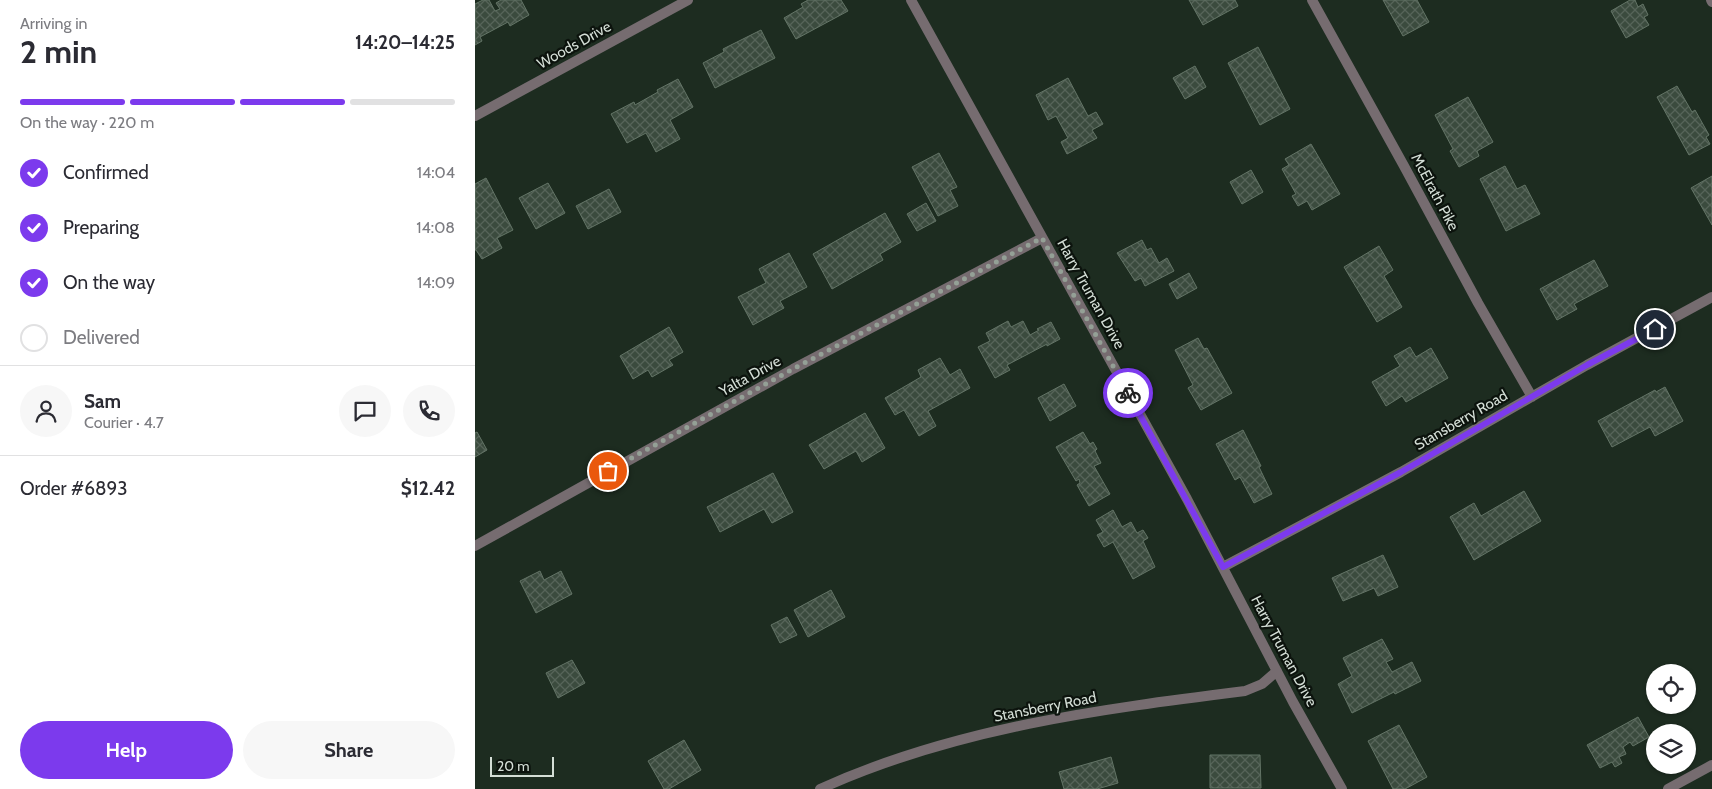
<!DOCTYPE html>
<meta charset="utf-8">
<style>
:root{--surface:#fff;--page:#f7f7f7;--text:#2b2b33;--muted:#7c7c81;--line:#e1e1e2;--accent:#7c3aed}
body{margin:0;font-family:Cabin,sans-serif;background:var(--page);color:var(--text);height:100vh;display:flex;flex-direction:column;font-size:19px;white-space:nowrap}
*{box-sizing:border-box;margin:0}
p{font-size:16px;color:var(--muted)}
.icon{flex:none;width:28px;height:28px;fill:none;stroke:currentColor;stroke-width:2;stroke-linecap:round;stroke-linejoin:round}
.map{position:relative;flex:1;overflow:hidden}
.sheet{display:flex;flex-direction:column;background:var(--surface);width:475px}
.sheet>*{flex:none}
.buttons{position:absolute;left:1171px;top:664px;display:grid;gap:10px}
.buttons a{display:grid;place-items:center;width:50px;height:50px;border-radius:50%;background:var(--surface);box-shadow:0 1px 4px #0004;font-size:25px}
.scale{position:absolute;left:15px;bottom:12px;width:64px;box-sizing:border-box;padding-left:5px;border:2px solid #d4ded6;border-top:0;font-size:14px;line-height:18px;white-space:nowrap;color:#d4ded6;-webkit-text-stroke:4px #0c130d;paint-order:stroke}
.pin{position:absolute;display:grid;place-items:center;width:42px;height:42px;color:#fff;margin:-21px;border:2px solid #fff;border-radius:50%;box-shadow:0 1px 5px #0007}
.courier{position:absolute;display:grid;place-items:center;width:50px;height:50px;margin:-25px;border:4px solid #7c3aed;border-radius:50%;background:#fff;color:#222;box-shadow:0 1px 6px #0007}
.summary em{font-style:normal;font-weight:700}
.summary div{display:flex;flex-direction:column-reverse}
.summary{display:flex;align-items:center;justify-content:space-between;height:85px;padding:0 20px}
h1{font-size:32px;font-weight:700;line-height:38px}
.bar{display:grid;grid-template-columns:repeat(4,1fr);gap:8px 5px;align-content:center;height:60px;padding:0 20px}
.bar i{height:6px;border-radius:4px;background:var(--line)}
.bar .on{background:var(--accent)}
.bar p{grid-column:span 4}
.line{display:flex;align-items:center;gap:12px;padding:0 20px;border-top:1px solid var(--line)}
.line div{flex:1}
.round{display:grid;place-items:center;flex:none;width:52px;height:52px;border-radius:26px;background:var(--page)}
ol{padding:0 20px;list-style:none}
li{display:flex;align-items:center;gap:15px;height:55px}
li p{margin-inline-start:auto}
li .icon{padding:5px;border-radius:50%;background:var(--accent);color:#fff;stroke-width:4}
li:last-child{color:var(--muted)}
li i{width:28px;height:28px;border:2px solid var(--line);border-radius:50%}
.button{display:flex;gap:10px;margin-top:auto;padding:10px 20px}
.button a{flex:1;height:58px;border-radius:30px;background:var(--accent);color:#fff;font-size:20px;font-weight:700;line-height:58px;text-align:center}
.button a+a{background:var(--page);color:var(--text)}
main{display:flex;flex:1;min-height:0}
.map>svg:first-child{display:block}
</style>
<main>
<section class="sheet">
<div class="summary"><div><h1>2 min</h1><p>Arriving in</p></div><em>14:20–14:25</em></div>
<div class="bar"><i class="on"></i><i class="on"></i><i class="on"></i><i></i><p>On the way · 220 m</p></div>
<ol>
<li><svg class="icon" aria-label="check" viewBox="0 0 24 24"><path d="M5 12l5 5 9-10"/></svg>Confirmed<p>14:04</p></li>
<li><svg class="icon" aria-label="check" viewBox="0 0 24 24"><path d="M5 12l5 5 9-10"/></svg>Preparing<p>14:08</p></li>
<li><svg class="icon" aria-label="check" viewBox="0 0 24 24"><path d="M5 12l5 5 9-10"/></svg>On the way<p>14:09</p></li>
<li><i></i>Delivered</li>
</ol>
<div class="line" style="height:90px"><a class="round"><svg class="icon" aria-label="person" viewBox="0 0 24 24"><circle cx="12" cy="8" r="4"/><path d="M4 21q1-7 8-7t8 7"/></svg></a><div><b>Sam</b><p>Courier · 4.7</p></div><a class="round"><svg class="icon" aria-label="chat" viewBox="0 0 24 24"><path d="M4 5h16v11H9l-5 4z"/></svg></a><a class="round"><svg class="icon" aria-label="phone" viewBox="0 0 24 24"><path d="M5 4h4l2 5-3 2q2 4 5 5l2-3 5 2v4C11 20 4 13 5 4z"/></svg></a></div>
<div class="line" style="height:65px"><div>Order #6893</div><b>$12.42</b></div>
<div class="button"><a>Help</a><a>Share</a></div>
</section>
<div class="map">
<svg width="1237" height="789" viewBox="0 0 1237 789">
<defs>
<pattern id="building-cross-hatch" width="8" height="8" patternUnits="userSpaceOnUse" patternTransform="scale(1.25)"><rect width="8" height="8" fill="#3b4b3e"/><path d="M0 0l8 8M0 8l8-8" fill="none" stroke="#566459"/></pattern>
</defs>
<rect width="100%" height="100%" fill="#1d2c20"/>
<path fill="url(#building-cross-hatch)" stroke="#637466" d="M8,0H14L20,11L25,9L21,3L26,0H46L54,15L35,26L33,22L5,37L7,41L0,45V4Z
M333,0H366L373,11L321,39L309,18L328,7L326,4Z
M714,0H760L763,6L728,25Z
M908,0H942L954,22L928,36Z
M1155,0H1160L1163,7L1168,4L1173,15L1169,17L1174,25L1151,38L1136,11Z
M286,30L300,58L240,88L228,63L249,52L248,49Z
M783,47L815,109L785,125L753,63Z
M720,66L731,87L710,99L698,78Z
M593,78L613,116L621,112L628,124L617,130L622,138L592,154L586,142L593,138L581,116L573,120L561,95Z
M203,79L218,107L195,120L205,139L181,152L171,133L152,143L136,114L159,102L160,105L183,92L182,90Z
M1202,86L1217,112L1220,110L1234,135L1231,137L1235,144L1214,155L1182,97Z
M993,97L1018,142L1002,151L1004,156L984,167L975,151L978,149L960,115Z
M836,144L865,194L837,210L832,201L823,206L817,196L821,194L807,169L814,165L810,159Z
M464,153L482,187L475,190L483,206L463,216L437,167Z
M1030,166L1042,189L1050,185L1065,214L1031,231L1005,179Z
M776,170L788,192L767,204L755,182Z
M1237,176V225L1216,188Z
M11,178L38,230L22,238L27,248L7,259L1,250H0V184Z
M73,183L90,213L61,229L44,198Z
M134,189L146,212L113,229L101,206Z
M451,203L461,221L442,231L432,214Z
M410,213L426,242L405,254L408,260L357,289L338,254Z
M667,240L672,250L676,248L684,263L692,258L699,271L670,286L666,278L660,281L642,253Z
M904,246L918,270L909,276L927,307L902,322L869,267Z
M314,253L332,287L305,301L309,308L278,325L263,297L291,283L284,269Z
M1119,260L1133,286L1099,304L1102,309L1082,320L1065,289Z
M714,273L722,288L702,299L694,284Z
M533,321L536,327L548,321L555,335L564,330L562,329L576,322L585,339L572,346V344L532,365L535,370L520,378L503,347L515,341L511,333Z
M194,327L208,352L194,360L198,365L177,377L173,370L158,379L145,356Z
M723,338L729,349L732,348L757,393L726,410L713,388L718,385L700,350Z
M935,347L941,357L956,348L973,378L931,402L927,396L911,406L897,382L925,366L919,356Z
M465,358L475,375L485,369L495,388L453,411L461,426L444,436L429,410L420,415L410,398L446,377L443,370Z
M589,384L601,406L575,421L563,398Z
M1190,387L1208,421L1180,436L1175,427L1137,447L1123,421L1180,390L1181,392Z
M390,413L410,448L387,462L381,451L349,469L334,445Z
M768,430L786,466L784,467L797,494L779,503L765,477L760,480L741,444Z
M2,432L12,450L0,457V433Z
M608,432L615,444L618,442L622,449L620,451L626,463L619,466L635,494L614,506L602,485L605,483L604,479L601,481L581,447Z
M298,473L318,512L297,523L289,509L245,532L232,507Z
M1049,491L1066,521L999,560L975,517L999,503L1006,516Z
M638,510L647,527L656,522L662,533L668,530L673,538L668,541L680,567L658,579L638,542L629,547L622,535L628,532L621,520Z
M908,555L923,587L903,596L899,588L868,601L857,578Z
M65,571L69,580L86,571L97,594L61,613L45,581Z
M356,590L370,617L333,637L319,610Z
M312,617L322,635L305,643L296,625Z
M907,639L918,659L911,662L917,672L937,662L946,681L920,694L919,692L877,713L863,684L877,676L868,658Z
M97,660L110,683L83,698L71,673Z
M1163,717L1174,737L1158,746L1155,742L1148,747L1151,754L1144,757L1147,763L1140,767L1137,762L1125,768L1112,745Z
M924,725L952,777L930,789H918L893,741Z
M209,740L226,770L194,789H189L173,761Z
M735,755H785L786,788H735Z
M636,757L643,783L622,789H589L584,772Z"/>
<g fill="none" stroke-linecap="round" stroke-linejoin="round">
<path stroke="#766c70" stroke-width="10" d="M436,0L712,499L818,702L867,789
M837,0L929,166L1003,303L1057,397
M1236,0L1237,2
M0,116L213,0
M0,546L318,369L567,238
M748,567L926,472L1112,365L1237,297
M345,789C479,728 626,709 770,691L787,684L802,671
M1193,789L1237,765"/>
</g>
<g fill="none" stroke-linecap="round" stroke-linejoin="round">
<path stroke="#94a096" stroke-width="5" stroke-dasharray="0 9" d="M133,471L318,369L567,238L653,393"/>
<path stroke="#7c3aed" stroke-width="6" d="M653,393L748,567L926,472L1112,365L1180,329"/>
</g>
<g text-anchor="middle" stroke-width="4.5" stroke-linejoin="round" paint-order="stroke">
<g font-size="15" fill="#d4ded6" stroke="#0c130d">
<text transform="translate(99 45) rotate(-29)" y="5">Woods Drive</text>
<text transform="translate(960 192) rotate(62)" y="5">McElrath Pike</text>
<text transform="translate(616 294) rotate(61)" y="5">Harry Truman Drive</text>
<text transform="translate(275 376) rotate(-29)" y="5">Yalta Drive</text>
<text transform="translate(986 420) rotate(-30)" y="5">Stansberry Road</text>
<text transform="translate(809 651) rotate(62)" y="5">Harry Truman Drive</text>
<text transform="translate(570 707) rotate(-11)" y="5">Stansberry Road</text>
</g>
</g>
</svg>
<div class="buttons">
<a><svg class="icon" aria-label="locate" viewBox="0 0 24 24"><circle cx="12" cy="12" r="6"/><path d="M12 2v4M12 18v4M2 12h4M18 12h4"/></svg></a>
<a><svg class="icon" aria-label="layers" viewBox="0 0 24 24"><path d="M12 4l9 5-9 5-9-5zM3 14l9 5 9-5"/></svg></a>
</div>
<div class="scale">20 m</div>
<div class="pin" style="left:133px;top:471px;background:#ea580c"><svg class="icon" aria-label="bag" viewBox="0 0 24 24"><path d="M5 8h14l-1 12H6zM9 8a3 3 0 0 1 6 0"/></svg></div>
<div class="pin" style="left:1180px;top:329px;background:#1f2937"><svg class="icon" aria-label="home" viewBox="0 0 24 24"><path d="M3 11l9-7 9 7M6 9v11h12V9"/></svg></div>
<div class="courier" style="left:653px;top:393px"><svg class="icon" aria-label="bike" viewBox="0 0 24 24"><circle cx="6" cy="16" r="4"/><circle cx="18" cy="16" r="4"/><path d="M6 16l4-8h5l3 8M10 8l3 8H6M13 5h3"/></svg></div>
</div>
</main>
